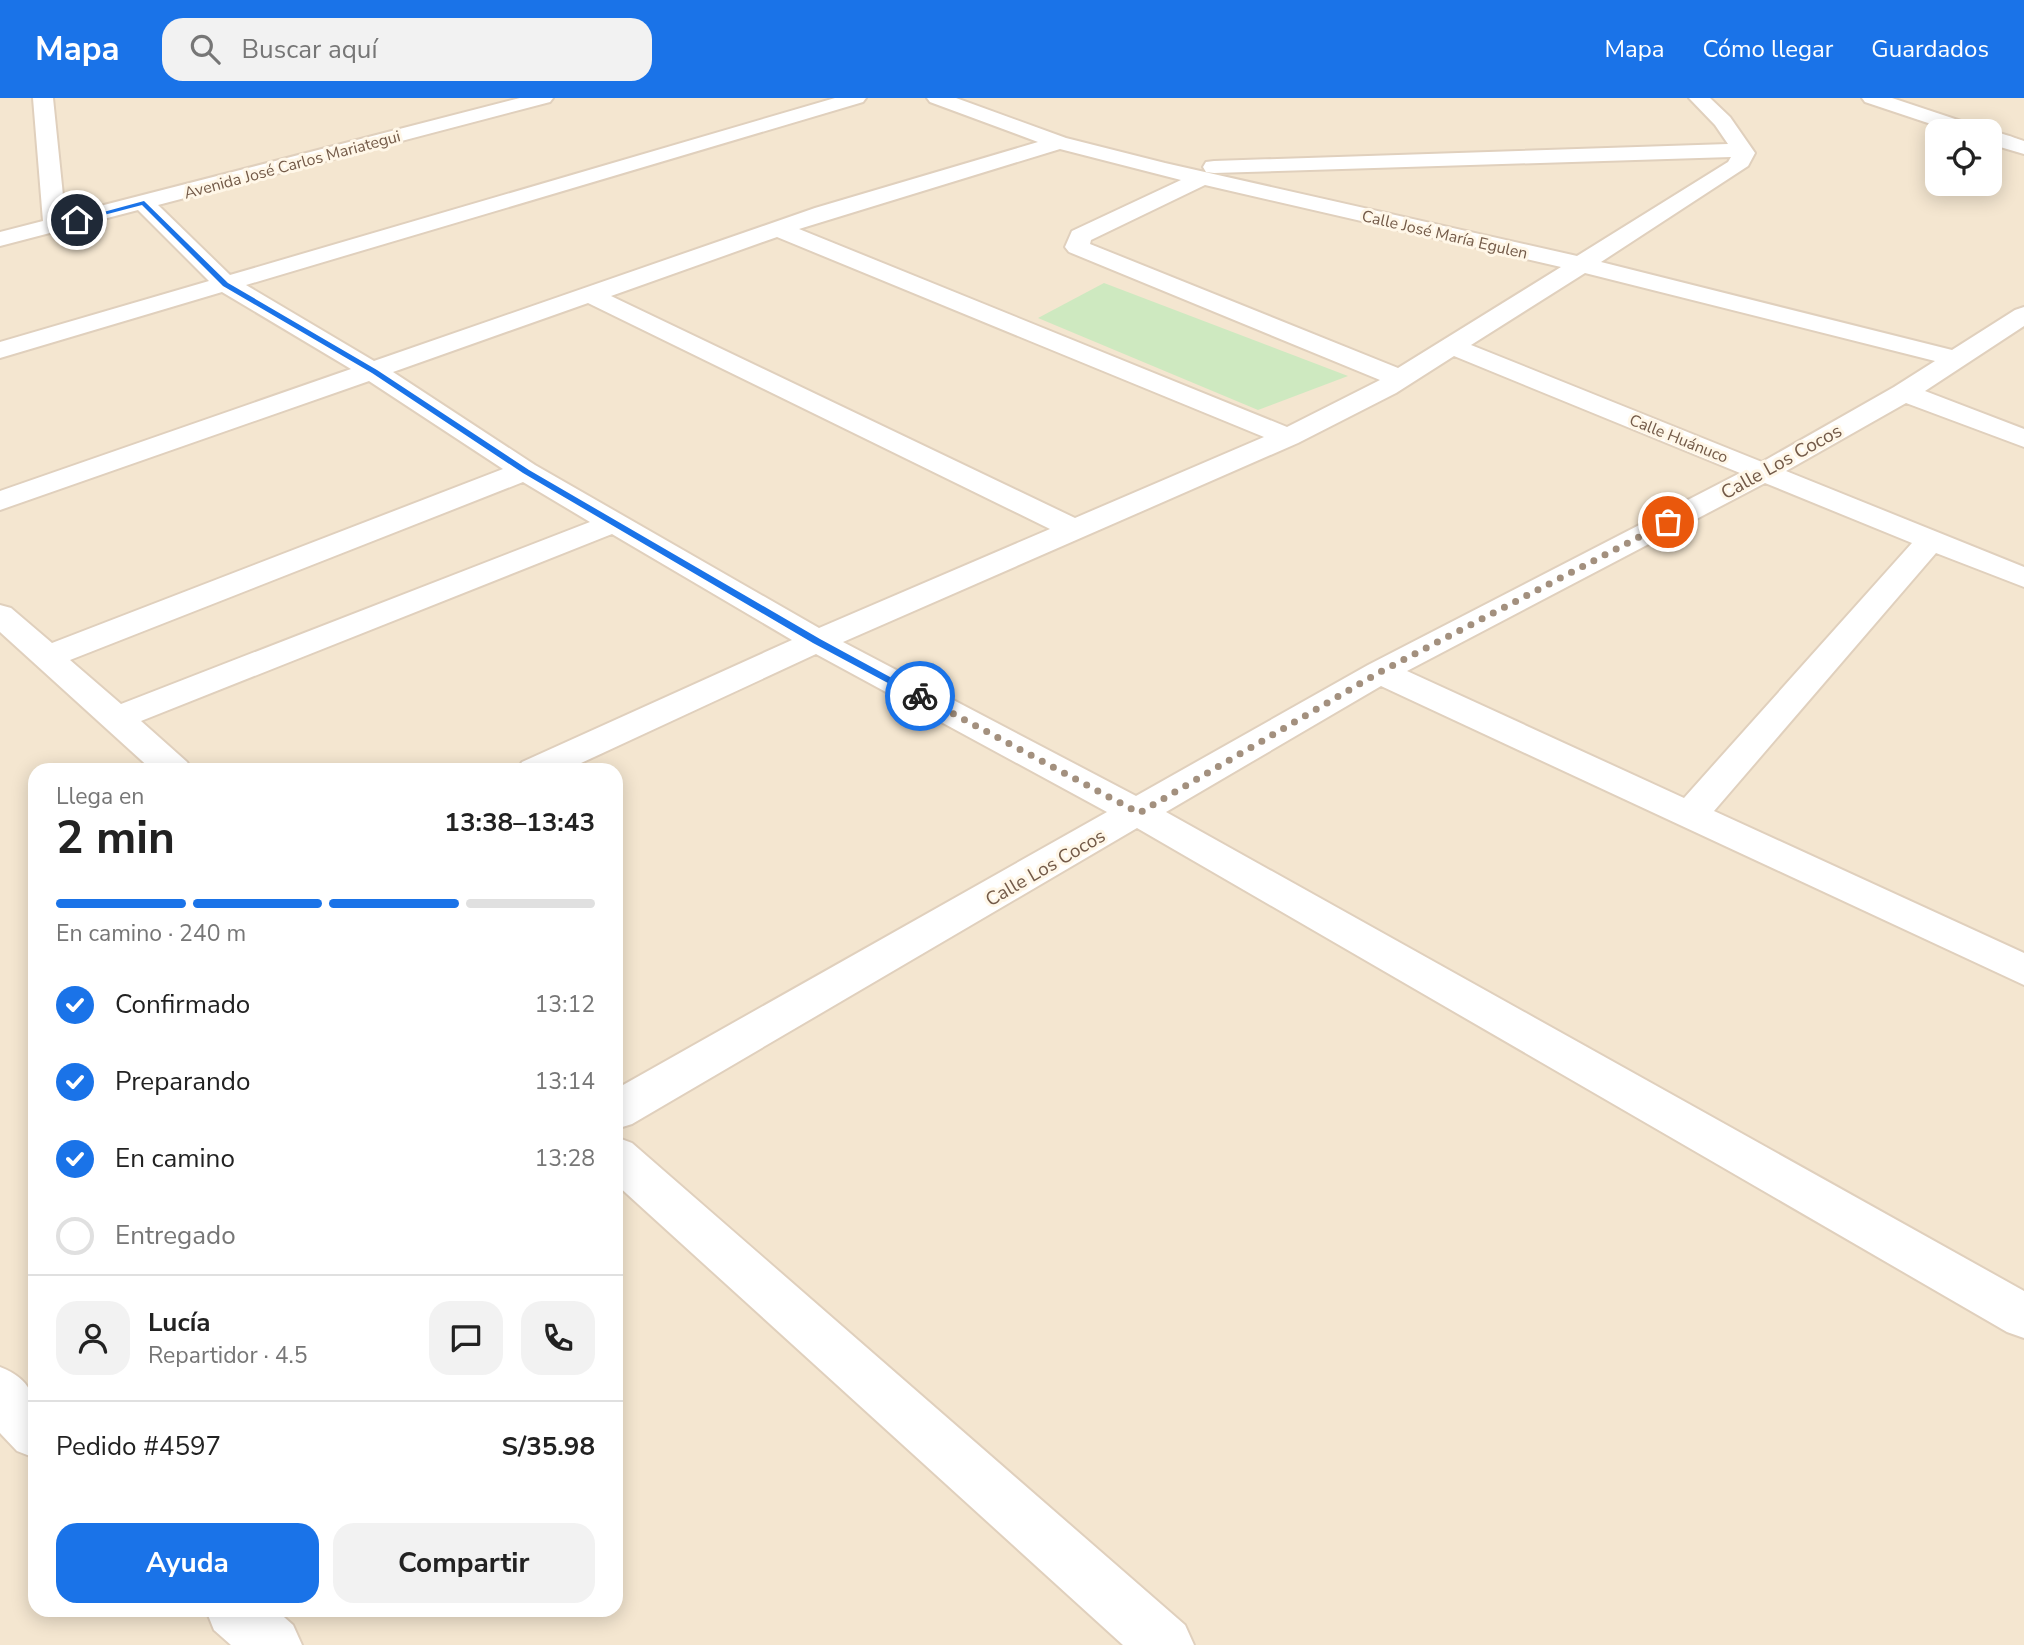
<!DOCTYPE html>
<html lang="es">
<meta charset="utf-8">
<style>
:root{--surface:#fff;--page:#f2f2f2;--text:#222;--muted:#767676;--line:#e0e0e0;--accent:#1a73e8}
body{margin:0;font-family:"Nunito Sans",sans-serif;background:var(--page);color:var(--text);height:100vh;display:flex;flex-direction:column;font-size:26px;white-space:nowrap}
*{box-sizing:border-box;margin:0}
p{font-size:23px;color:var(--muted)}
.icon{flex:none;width:38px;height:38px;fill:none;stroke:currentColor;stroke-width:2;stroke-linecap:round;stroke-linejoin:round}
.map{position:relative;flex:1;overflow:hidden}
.side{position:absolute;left:28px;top:665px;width:595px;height:854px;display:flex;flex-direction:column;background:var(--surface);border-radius:21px;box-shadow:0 4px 18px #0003}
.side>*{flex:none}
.fabs{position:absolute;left:1925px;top:21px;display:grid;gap:14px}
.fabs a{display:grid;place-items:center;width:77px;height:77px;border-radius:14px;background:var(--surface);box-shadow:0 4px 18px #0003;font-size:35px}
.pin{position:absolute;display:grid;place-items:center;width:60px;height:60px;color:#fff;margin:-30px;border:4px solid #fff;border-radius:50%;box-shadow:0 2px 7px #0007}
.courier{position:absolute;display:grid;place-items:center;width:70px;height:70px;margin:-35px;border:5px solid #1a73e8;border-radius:50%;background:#fff;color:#222;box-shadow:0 2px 9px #0007}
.overview em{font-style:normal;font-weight:700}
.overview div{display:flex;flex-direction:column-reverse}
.overview{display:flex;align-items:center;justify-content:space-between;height:119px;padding:0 28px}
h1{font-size:46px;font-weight:700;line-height:52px}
.bar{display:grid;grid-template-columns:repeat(4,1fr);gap:10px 7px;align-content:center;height:84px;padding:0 28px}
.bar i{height:9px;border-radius:5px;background:var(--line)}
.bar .current{background:var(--accent)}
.bar p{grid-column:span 4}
.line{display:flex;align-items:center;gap:18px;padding:0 28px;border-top:2px solid var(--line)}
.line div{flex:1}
.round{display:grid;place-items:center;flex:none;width:74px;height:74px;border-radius:21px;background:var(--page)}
ol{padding:0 28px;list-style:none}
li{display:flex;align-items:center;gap:21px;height:77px}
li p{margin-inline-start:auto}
li .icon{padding:7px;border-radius:50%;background:var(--accent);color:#fff;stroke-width:4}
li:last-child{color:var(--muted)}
li i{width:38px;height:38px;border:4px solid var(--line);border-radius:50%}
.cta{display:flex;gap:14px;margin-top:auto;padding:14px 28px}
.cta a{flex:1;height:80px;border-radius:21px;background:var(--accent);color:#fff;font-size:28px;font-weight:700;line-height:80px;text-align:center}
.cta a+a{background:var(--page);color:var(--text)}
header{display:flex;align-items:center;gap:42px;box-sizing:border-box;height:98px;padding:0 35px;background:var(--accent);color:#fff}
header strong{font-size:33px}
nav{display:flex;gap:38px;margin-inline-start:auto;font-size:24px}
.search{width:490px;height:63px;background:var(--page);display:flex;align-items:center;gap:18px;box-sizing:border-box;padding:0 24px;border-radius:21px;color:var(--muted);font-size:26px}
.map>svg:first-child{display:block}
</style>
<header>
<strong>Mapa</strong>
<div class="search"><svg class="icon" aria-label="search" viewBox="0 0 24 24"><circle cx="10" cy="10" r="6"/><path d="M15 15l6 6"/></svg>Buscar aquí</div>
<nav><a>Mapa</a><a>Cómo llegar</a><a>Guardados</a></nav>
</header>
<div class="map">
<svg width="2024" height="1547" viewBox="0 0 2024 1547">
<rect width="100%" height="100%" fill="#fcf3e2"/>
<path fill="#f4e6d0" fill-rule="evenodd" d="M0,0H2024V1547H0ZM1937,33H1990V86H1937ZM35,672H616V1512H35Z"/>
<path fill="#cee9c0" d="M1104,185L1348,278L1258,312L1038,220Z"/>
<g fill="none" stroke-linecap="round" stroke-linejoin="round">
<g stroke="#e0d0bd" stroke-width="4">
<path id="minor" d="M33,0H53L65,117L520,0H553L550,4L158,107L230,177L835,0H866L863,4L246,187L374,263L815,110L1038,44L930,4L927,0H956L1066,40L1165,65L1577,158L1728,64L1731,59L1214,75L1206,74L1203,69L1206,64L1214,63L1728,46L1715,27L1689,0H1710L1730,19L1755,55L1748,68L1601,164L1952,252L2015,212L2024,209V228L1925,293L2024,331V349L1906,305L1786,373L2024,469V489L1936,455L1714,713L2024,855V887L1381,588L1166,714L2024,1193V1240L2007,1234L1137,730L632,1026L616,1031V991L1107,714L816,556L566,672H517L522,664L792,542L612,436L141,623L187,664L192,672H152L0,534V507L11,510L52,545L503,371L369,283L0,412V393L351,271L222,194L0,260V244L209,183L138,112L0,148V134L43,123ZM1060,51L1181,82L1072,133L1065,149L1069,154L1380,282L1287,329L799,131ZM1205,87L1561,169L1398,270L1090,146L1091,142ZM777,139L1264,339L1075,420L611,198ZM1585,175L1935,263L1894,289L1762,364L1471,247ZM588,205L1050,431L819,530L535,367L393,274ZM1454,258L1740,375L1368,567L1136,698L843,544L1298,345L1396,295ZM523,384L590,424L121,606L70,562ZM1765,385L1912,445L1684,700L1407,573Z
M1862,0H1892L1979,29L1982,33H1952L1865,4Z
M1988,33C2000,34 2012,39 2024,43V56L1990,46Z
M616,1039L632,1045L1185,1527L1194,1547H1123L616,1086Z
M0,1269C45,1286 35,1319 35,1360L17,1353L0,1335Z
M206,1512H276L293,1527L302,1547H231L214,1532Z"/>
</g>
<use href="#minor" fill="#fff" fill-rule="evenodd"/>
</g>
<path fill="#1a73e8" d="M144,103L228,185L377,272L529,372L820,541L925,598L916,600L813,545L523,375L372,275L223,188L142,107L77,124L74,122Z"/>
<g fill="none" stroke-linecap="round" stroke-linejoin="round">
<path stroke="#a3907e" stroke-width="7" stroke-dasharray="0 12.6" d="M920,598L1139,715L1380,574L1668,424"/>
</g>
<g text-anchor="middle" stroke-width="6" stroke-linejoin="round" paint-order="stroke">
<g font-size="16" fill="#735a48" stroke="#fff7e8">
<text transform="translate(292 66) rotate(-15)" y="6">Avenida José Carlos Mariategui</text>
<text transform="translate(1445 136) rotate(13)" y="6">Calle José María Egulen</text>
<text transform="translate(1679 340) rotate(22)" y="6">Calle Huánuco</text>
</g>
<g font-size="19" fill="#735a48" stroke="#fff7e8">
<text transform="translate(1781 363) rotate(-29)" y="7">Calle Los Cocos</text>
<text transform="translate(1045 769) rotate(-30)" y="7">Calle Los Cocos</text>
</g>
</g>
</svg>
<div class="fabs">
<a><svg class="icon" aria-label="locate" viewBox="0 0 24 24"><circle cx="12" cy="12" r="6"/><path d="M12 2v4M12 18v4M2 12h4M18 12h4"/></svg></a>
</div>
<div class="pin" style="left:1668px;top:424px;background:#ea580c"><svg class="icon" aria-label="bag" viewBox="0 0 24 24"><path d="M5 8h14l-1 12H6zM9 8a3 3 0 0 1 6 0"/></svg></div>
<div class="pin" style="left:77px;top:122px;background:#1f2937"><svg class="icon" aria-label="home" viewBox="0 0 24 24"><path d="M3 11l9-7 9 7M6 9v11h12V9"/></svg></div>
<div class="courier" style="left:920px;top:598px"><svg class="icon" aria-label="bike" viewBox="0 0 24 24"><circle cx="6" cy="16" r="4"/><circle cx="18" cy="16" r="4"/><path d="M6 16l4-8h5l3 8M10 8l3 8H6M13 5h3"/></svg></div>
<section class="side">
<div class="overview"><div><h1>2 min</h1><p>Llega en</p></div><em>13:38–13:43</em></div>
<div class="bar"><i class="current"></i><i class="current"></i><i class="current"></i><i></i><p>En camino · 240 m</p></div>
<ol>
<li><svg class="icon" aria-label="check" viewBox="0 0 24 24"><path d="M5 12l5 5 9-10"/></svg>Confirmado<p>13:12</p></li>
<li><svg class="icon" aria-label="check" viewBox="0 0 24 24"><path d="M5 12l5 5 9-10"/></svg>Preparando<p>13:14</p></li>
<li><svg class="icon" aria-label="check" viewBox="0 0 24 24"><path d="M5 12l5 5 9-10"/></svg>En camino<p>13:28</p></li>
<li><i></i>Entregado</li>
</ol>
<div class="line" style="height:126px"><a class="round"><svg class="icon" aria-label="person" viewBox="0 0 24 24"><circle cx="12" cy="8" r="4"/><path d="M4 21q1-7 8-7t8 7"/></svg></a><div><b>Lucía</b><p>Repartidor · 4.5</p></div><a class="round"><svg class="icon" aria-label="chat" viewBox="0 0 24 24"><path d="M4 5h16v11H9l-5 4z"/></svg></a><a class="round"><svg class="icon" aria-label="phone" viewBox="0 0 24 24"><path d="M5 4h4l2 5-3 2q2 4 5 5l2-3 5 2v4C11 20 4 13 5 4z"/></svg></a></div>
<div class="line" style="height:91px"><div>Pedido #4597</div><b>S/35.98</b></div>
<div class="cta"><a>Ayuda</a><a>Compartir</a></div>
</section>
</div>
